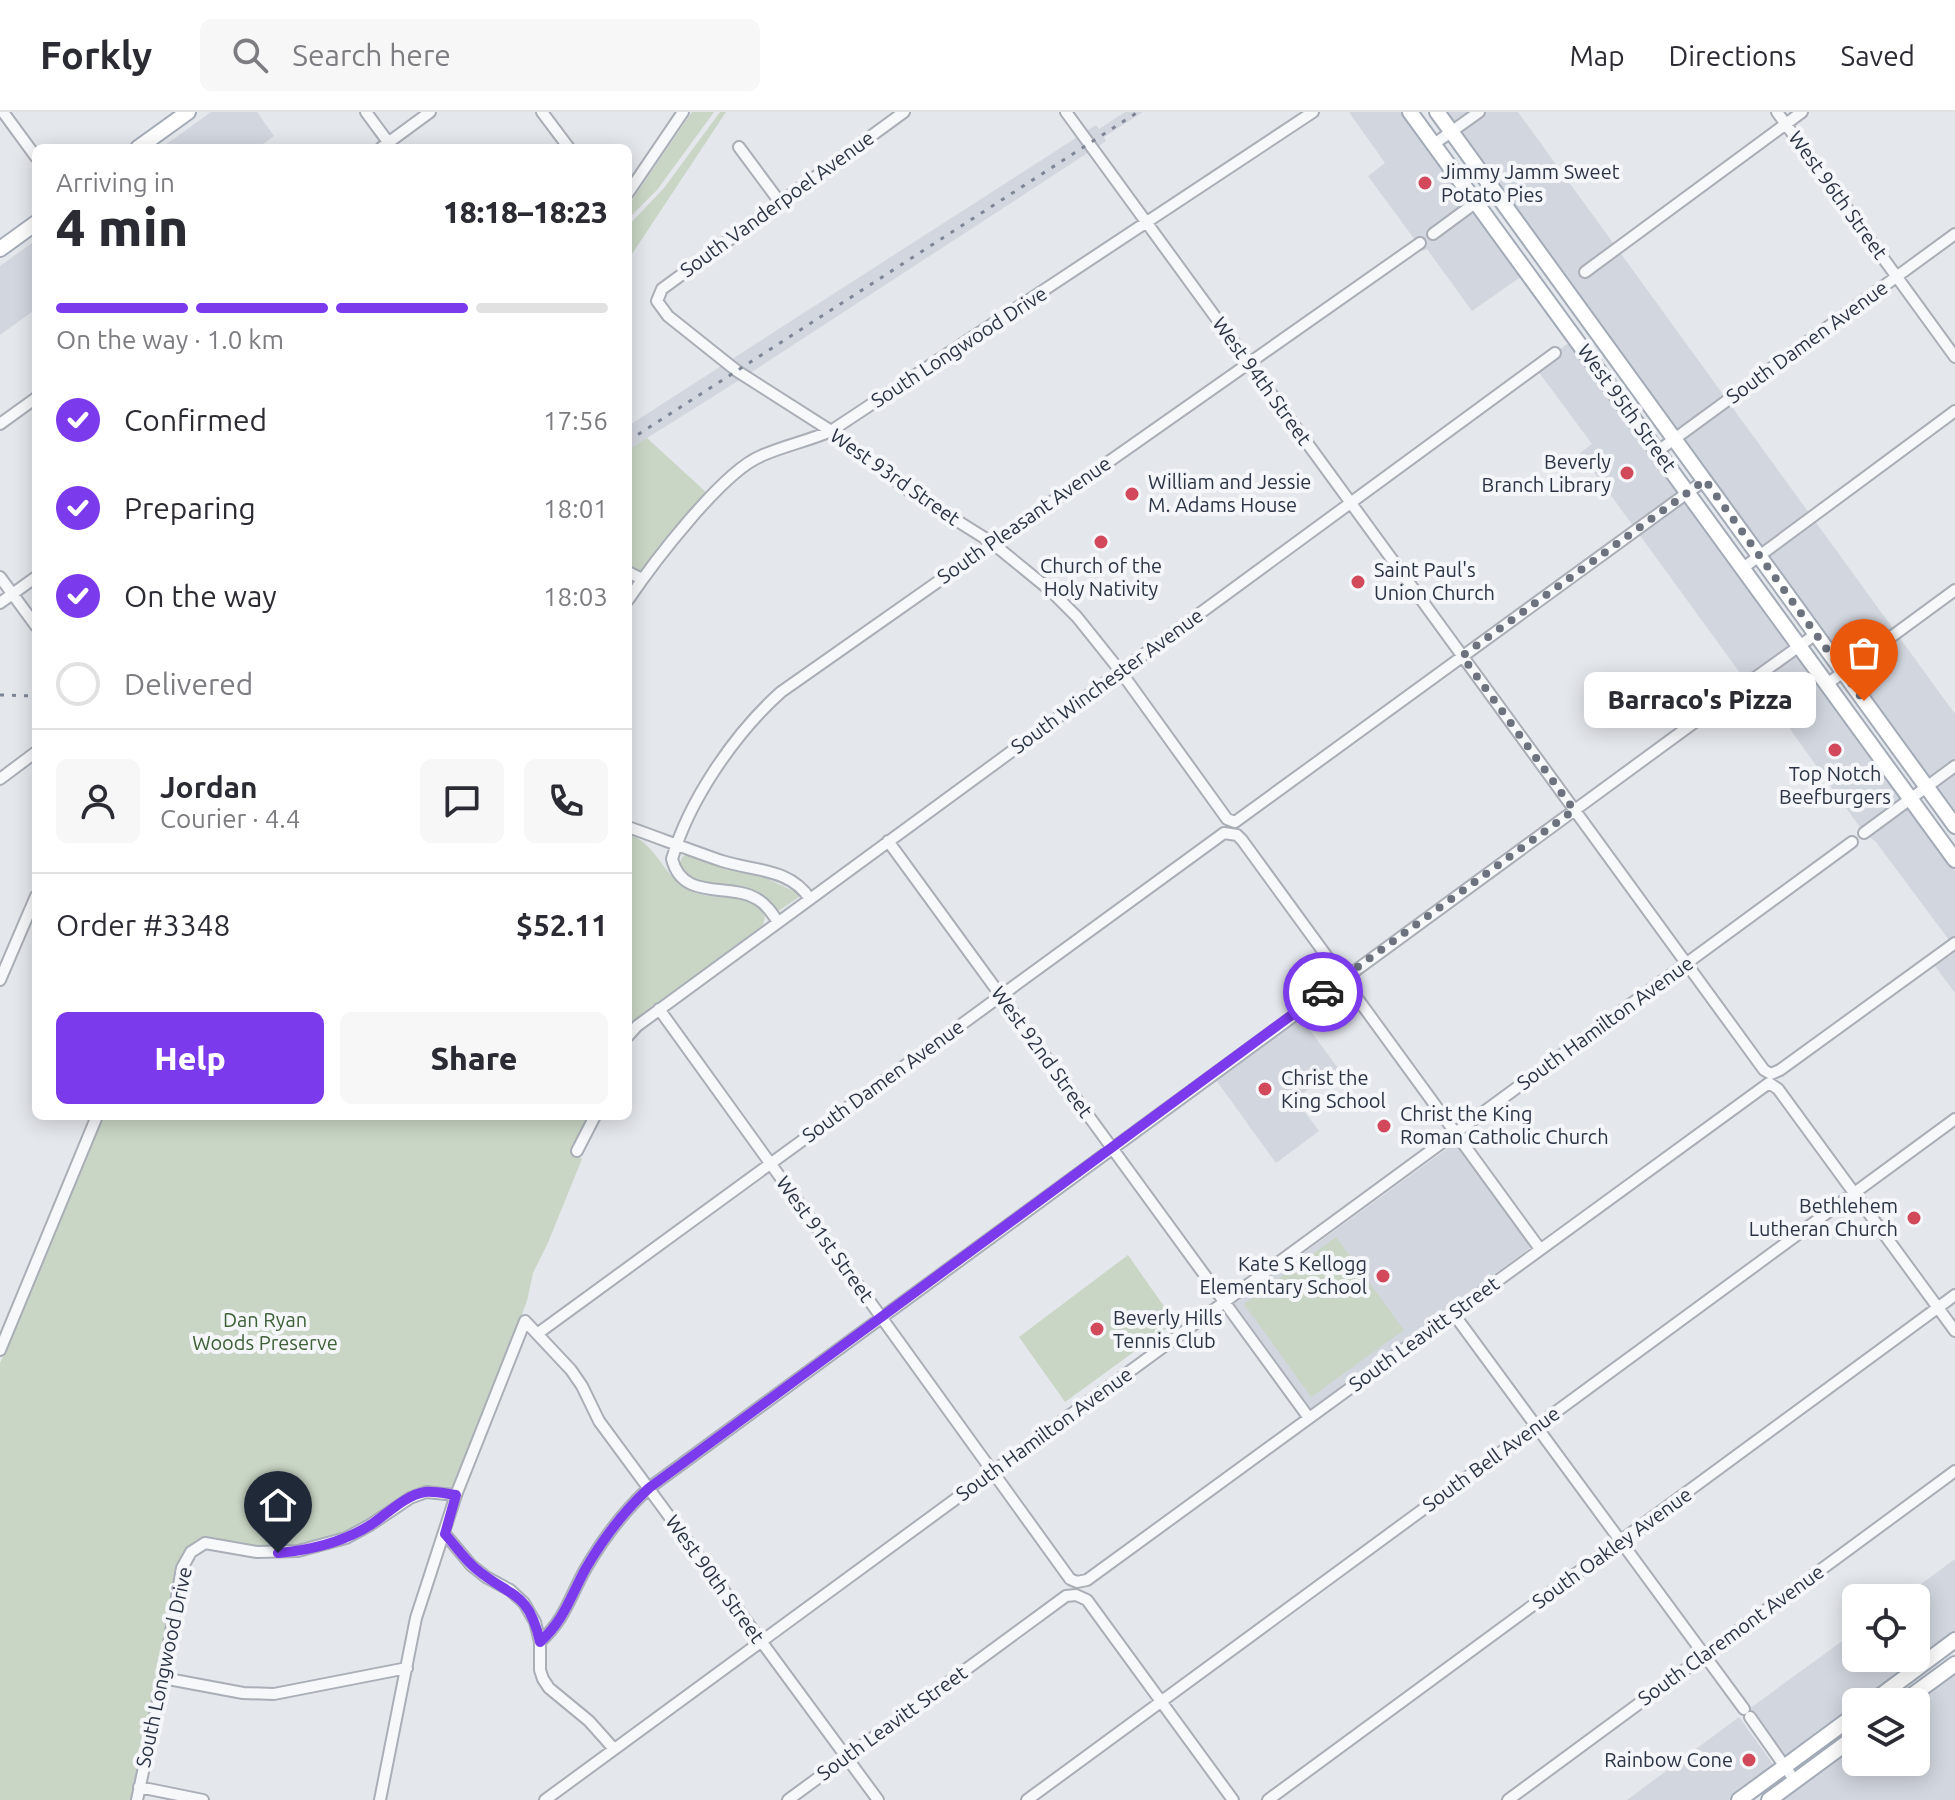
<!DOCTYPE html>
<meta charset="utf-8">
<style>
:root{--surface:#fff;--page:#f7f7f7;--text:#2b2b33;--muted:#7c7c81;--line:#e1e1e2;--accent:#7c3aed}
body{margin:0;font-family:Ubuntu,sans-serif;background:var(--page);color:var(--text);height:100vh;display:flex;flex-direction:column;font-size:30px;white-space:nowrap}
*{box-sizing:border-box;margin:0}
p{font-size:26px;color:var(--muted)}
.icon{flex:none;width:44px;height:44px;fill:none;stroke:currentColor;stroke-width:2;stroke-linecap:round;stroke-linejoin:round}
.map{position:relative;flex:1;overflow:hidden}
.details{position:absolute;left:32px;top:32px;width:600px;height:976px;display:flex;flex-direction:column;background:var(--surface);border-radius:12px;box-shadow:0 4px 20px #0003}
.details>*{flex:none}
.fabs{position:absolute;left:1842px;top:1472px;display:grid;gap:16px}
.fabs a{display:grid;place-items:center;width:88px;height:88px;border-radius:12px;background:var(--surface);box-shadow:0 4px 20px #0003;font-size:40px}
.pin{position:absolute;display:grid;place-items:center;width:68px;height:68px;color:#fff;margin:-82px -34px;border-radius:50% 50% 50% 0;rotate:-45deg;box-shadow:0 0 8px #0007}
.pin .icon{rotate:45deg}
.courier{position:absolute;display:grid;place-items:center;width:80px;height:80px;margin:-40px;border:6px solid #7c3aed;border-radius:50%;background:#fff;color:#222;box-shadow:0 2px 10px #0007}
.bubble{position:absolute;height:56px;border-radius:12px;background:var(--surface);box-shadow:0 4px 20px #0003;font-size:26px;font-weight:800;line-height:56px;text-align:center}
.headline em{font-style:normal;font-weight:800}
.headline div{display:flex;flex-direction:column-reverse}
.headline{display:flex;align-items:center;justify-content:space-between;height:136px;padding:0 24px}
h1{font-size:52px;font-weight:800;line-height:60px}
.bar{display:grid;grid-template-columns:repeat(4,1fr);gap:12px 8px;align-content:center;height:96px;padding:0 24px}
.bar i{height:10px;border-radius:6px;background:var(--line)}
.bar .on{background:var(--accent)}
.bar p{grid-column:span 4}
.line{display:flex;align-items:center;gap:20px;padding:0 24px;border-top:2px solid var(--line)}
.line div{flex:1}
.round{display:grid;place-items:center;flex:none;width:84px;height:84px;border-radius:12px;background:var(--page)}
ol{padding:0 24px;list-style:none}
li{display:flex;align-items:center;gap:24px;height:88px}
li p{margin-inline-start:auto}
li .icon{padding:8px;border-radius:50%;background:var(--accent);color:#fff;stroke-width:4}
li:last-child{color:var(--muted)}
li i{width:44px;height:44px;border:4px solid var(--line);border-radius:50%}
.action{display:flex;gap:16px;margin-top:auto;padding:16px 24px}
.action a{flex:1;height:92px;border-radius:12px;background:var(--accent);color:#fff;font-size:32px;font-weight:800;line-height:92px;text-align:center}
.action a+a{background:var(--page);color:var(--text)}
header{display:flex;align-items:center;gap:48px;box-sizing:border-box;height:112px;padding:0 40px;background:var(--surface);border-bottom:2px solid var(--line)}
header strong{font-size:38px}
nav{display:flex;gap:44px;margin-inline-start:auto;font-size:28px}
.search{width:560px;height:72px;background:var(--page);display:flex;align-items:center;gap:20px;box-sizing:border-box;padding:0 28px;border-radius:12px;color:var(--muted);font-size:30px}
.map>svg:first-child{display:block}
</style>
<header>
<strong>Forkly</strong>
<div class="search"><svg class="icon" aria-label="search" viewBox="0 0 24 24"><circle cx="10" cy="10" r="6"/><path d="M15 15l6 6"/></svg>Search here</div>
<nav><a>Map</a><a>Directions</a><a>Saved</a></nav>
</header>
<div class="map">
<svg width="1955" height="1688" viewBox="0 0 1955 1688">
<rect width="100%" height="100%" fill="#e4e7ec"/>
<path fill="#d2d6de" d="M211,0H257L274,24L257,36H161Z
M1125,0H1143L1104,25L1106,29L741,267L628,338V314L1096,13L1099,17Z
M1349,0H1402L1522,164L1472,199L1427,137L1423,139L1368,64L1385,51Z
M1442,0H1518L1955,602V703Z
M36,128V197L0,223V154Z
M1570,230L1955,759V824L1949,828L1876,730L1864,721L1763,579L1752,568L1743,565L1580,341L1592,332L1535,255Z
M1955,840V881L1935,854Z
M1301,906L1338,956L1295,987L1319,1019L1276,1051L1216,968Z
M1455,1031L1531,1135L1311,1297L1234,1192Z
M1955,1447V1521L1862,1590H1856V1594L1784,1647L1749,1597L1856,1519V1546H1916V1486H1902Z
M1955,1561V1688H1782L1856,1634V1650H1916V1590Z
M1739,1605L1775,1655L1729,1688H1627Z"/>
<path fill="#c9d6c5" d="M692,0H714L657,78L628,107V94Z
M720,0H726L628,148V114L664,76Z
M647,326L707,381L628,477V338Z
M628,722C658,732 663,766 691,779C715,791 750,777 765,804L763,813L649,898L628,917Z
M688,742L725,757L757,762L798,781L799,785L777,800C770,792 764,784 753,780C727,768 696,781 679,753L682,745Z
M103,1004H591L572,1039L582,1047L547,1133L533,1161L527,1189L456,1373L453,1375L427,1374L411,1380L354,1417L330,1427L301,1434L269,1437L206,1426L195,1430L182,1444L133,1688H0V1251Z
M1336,1125L1404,1218L1311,1285L1244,1192Z
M1128,1143L1175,1210L1065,1290L1019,1225Z"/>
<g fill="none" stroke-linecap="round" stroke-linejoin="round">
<g stroke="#a9aeb7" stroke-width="14">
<path id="minor" d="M3,0L36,45
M366,0L391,34
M542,0L569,36
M904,0L662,177L657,189L668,204L737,259L831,319L908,378L991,430L1051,479L1077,505L1121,560L1227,707L1235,710L1705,368
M1066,0L1764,958L1771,962L1780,958L1955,831
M1777,0L1955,245
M1434,32L1479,0
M739,35L779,89
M381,36L430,0
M628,81L683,0
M1433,122L1494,77
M1585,160L1802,0
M0,312L36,286
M1658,339L1955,122
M1743,456L1955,299
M628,460L642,467
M0,465L36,514
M628,488C653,451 722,360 761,344C783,334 808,329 831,319L1313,0
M0,491L36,465
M1752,568L1816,522
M1827,572L1955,478
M0,667L36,640
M628,715C659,726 690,738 722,749C753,759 790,756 810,787
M1864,721L1955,654
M888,729L1309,1306
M778,810C772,801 766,792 757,787C729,770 683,790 672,747C689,688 735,621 781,580L1420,131
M0,868L36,784
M659,897L1070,1467L1077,1470L1087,1468L1769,971L1778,977L1955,1219
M628,924L637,914L1555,241
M577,1039L595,1004
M1453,1201L1744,1597
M537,1222L1224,721L1237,723L1242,728L1540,1137
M0,1238L97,1004
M445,1422L471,1453L486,1465L510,1478L524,1491L535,1510L540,1530V1558L543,1567L549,1576L589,1609L614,1637
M540,1530C566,1506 569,1486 586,1456C603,1427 624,1399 649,1376L1740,577
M163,1566L243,1581L274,1582L407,1556
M1750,1605L1795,1669
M139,1675L203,1688
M137,1688L163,1566L182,1456L191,1440L205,1431L257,1440L298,1439L346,1426L370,1413L410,1386L426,1380L456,1383
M380,1688L416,1506L456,1383L525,1209L571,1258L582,1274L599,1309L878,1688
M545,1688L1852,730
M788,1688L1066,1484L1076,1483L1087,1488L1233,1688
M1027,1688L1955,1007
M1268,1688L1955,1183
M1508,1688L1955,1359"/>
</g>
<g stroke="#a3abb8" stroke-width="18">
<path id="major" d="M1410,0L1955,748
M1437,0L1955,714
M138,36L188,0
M0,137L36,111
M1872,1590L1955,1528
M1903,1590L1955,1552
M1739,1688L1856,1602
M1769,1688L1856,1624"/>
</g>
<use href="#minor" stroke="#f7f8fa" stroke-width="10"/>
<use href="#major" stroke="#fff" stroke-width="14"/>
<path stroke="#7d8696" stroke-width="3" stroke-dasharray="4 8" stroke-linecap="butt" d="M628,329L1138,0
M0,583L36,584"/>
</g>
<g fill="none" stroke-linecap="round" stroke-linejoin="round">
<path stroke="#6c737f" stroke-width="8" stroke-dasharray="0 14.4" d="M1323,880L1574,698L1462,544L1705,368L1864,589"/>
<path stroke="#7c3aed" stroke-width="10" d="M278,1441C312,1438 344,1430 372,1412C388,1401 406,1383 425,1380C435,1379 447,1382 456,1383L445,1422C455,1433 464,1447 475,1456C510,1486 528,1477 540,1530C565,1507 570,1485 586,1456C603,1427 624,1399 649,1376L1323,880"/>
</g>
<g fill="#d1495b" stroke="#f4f6f9" stroke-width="3">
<circle cx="1425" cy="71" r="8"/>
<circle cx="1627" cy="361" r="8"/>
<circle cx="1132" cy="382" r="8"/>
<circle cx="1101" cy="430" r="8"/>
<circle cx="1358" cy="470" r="8"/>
<circle cx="1835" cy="638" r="8"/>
<circle cx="1265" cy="977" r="8"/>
<circle cx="1384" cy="1014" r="8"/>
<circle cx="1914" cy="1106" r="8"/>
<circle cx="1383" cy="1164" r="8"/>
<circle cx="1097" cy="1217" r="8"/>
<circle cx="1749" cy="1648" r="8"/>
</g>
<g text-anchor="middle" stroke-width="8" stroke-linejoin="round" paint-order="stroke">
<g font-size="20" fill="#2b3445" stroke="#f4f6f9" text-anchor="start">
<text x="1441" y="67">Jimmy Jamm Sweet<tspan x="1441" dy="23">Potato Pies</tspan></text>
<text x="1611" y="357" text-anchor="end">Beverly<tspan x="1611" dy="23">Branch Library</tspan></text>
<text x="1148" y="377">William and Jessie<tspan x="1148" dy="23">M. Adams House</tspan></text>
<text x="1101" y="461" text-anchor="middle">Church of the<tspan x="1101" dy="23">Holy Nativity</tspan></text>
<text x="1374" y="465">Saint Paul's<tspan x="1374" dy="23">Union Church</tspan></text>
<text x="1835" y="669" text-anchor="middle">Top Notch<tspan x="1835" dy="23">Beefburgers</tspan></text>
<text x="1281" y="973">Christ the<tspan x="1281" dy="23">King School</tspan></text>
<text x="1400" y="1009">Christ the King<tspan x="1400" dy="23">Roman Catholic Church</tspan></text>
<text x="1898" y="1101" text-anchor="end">Bethlehem<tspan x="1898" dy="23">Lutheran Church</tspan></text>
<text x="1367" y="1159" text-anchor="end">Kate S Kellogg<tspan x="1367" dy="23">Elementary School</tspan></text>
<text x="1113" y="1213">Beverly Hills<tspan x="1113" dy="23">Tennis Club</tspan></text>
<text x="1733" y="1655" text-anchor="end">Rainbow Cone</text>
</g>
<g font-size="20" fill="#2b3445" stroke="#f4f6f9">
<text transform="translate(1838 83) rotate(54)" y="7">West 96th Street</text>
<text transform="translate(777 92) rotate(-36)" y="7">South Vanderpoel Avenue</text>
<text transform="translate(1807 230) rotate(-36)" y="7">South Damen Avenue</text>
<text transform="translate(959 235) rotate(-33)" y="7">South Longwood Drive</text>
<text transform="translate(1262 269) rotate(54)" y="7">West 94th Street</text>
<text transform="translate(1627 296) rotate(54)" y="7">West 95th Street</text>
<text transform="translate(895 365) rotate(35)" y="7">West 93rd Street</text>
<text transform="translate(1024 408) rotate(-35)" y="7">South Pleasant Avenue</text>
<text transform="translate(1107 569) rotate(-36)" y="7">South Winchester Avenue</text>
<text transform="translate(1605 911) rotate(-36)" y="7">South Hamilton Avenue</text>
<text transform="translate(1042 940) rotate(54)" y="7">West 92nd Street</text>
<text transform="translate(883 969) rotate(-36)" y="7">South Damen Avenue</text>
<text transform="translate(825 1127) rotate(54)" y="7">West 91st Street</text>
<text transform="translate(1424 1222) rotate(-36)" y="7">South Leavitt Street</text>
<text transform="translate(1044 1322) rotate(-36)" y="7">South Hamilton Avenue</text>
<text transform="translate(1491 1347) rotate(-36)" y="7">South Bell Avenue</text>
<text transform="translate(1612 1436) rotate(-36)" y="7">South Oakley Avenue</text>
<text transform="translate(715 1467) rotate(54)" y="7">West 90th Street</text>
<text transform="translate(1731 1523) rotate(-36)" y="7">South Claremont Avenue</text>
<text transform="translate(164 1555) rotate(-78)" y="7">South Longwood Drive</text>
<text transform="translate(892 1611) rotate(-36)" y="7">South Leavitt Street</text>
</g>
<g font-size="20" fill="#3f6138" stroke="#f4f6f9">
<text x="265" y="1215">Dan Ryan<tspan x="265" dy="23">Woods Preserve</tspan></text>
</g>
</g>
</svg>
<div class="fabs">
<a><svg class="icon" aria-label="locate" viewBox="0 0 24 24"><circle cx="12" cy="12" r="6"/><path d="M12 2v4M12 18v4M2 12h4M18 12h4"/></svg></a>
<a><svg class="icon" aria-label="layers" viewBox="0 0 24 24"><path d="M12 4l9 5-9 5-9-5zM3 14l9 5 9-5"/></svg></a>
</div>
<div class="pin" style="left:1864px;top:589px;background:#ea580c"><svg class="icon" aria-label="bag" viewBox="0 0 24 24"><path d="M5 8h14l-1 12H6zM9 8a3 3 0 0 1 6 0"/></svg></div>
<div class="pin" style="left:278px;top:1441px;background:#1f2937"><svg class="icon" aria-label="home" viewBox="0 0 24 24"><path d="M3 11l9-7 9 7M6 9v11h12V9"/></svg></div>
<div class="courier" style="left:1323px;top:880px"><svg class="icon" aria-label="car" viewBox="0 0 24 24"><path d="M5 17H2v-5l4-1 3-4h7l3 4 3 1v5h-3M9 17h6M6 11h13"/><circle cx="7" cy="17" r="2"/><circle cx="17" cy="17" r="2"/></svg></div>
<div class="bubble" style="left:1584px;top:560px;width:232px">Barraco's Pizza</div>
<section class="details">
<div class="headline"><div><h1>4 min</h1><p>Arriving in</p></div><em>18:18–18:23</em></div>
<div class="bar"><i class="on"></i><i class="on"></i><i class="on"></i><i></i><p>On the way · 1.0 km</p></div>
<ol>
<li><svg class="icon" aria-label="check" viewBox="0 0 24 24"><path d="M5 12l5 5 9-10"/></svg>Confirmed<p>17:56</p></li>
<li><svg class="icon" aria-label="check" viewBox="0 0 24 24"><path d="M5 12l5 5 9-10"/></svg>Preparing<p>18:01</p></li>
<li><svg class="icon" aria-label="check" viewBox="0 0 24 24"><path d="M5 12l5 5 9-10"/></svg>On the way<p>18:03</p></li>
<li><i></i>Delivered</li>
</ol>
<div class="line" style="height:144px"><a class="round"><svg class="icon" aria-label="person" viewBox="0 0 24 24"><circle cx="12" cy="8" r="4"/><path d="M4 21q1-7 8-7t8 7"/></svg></a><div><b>Jordan</b><p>Courier · 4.4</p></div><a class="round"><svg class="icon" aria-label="chat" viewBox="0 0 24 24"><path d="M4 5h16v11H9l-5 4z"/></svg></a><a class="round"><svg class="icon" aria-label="phone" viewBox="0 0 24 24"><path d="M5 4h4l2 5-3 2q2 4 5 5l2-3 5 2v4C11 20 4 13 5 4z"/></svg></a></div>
<div class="line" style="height:104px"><div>Order #3348</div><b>$52.11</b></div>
<div class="action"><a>Help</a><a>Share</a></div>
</section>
</div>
